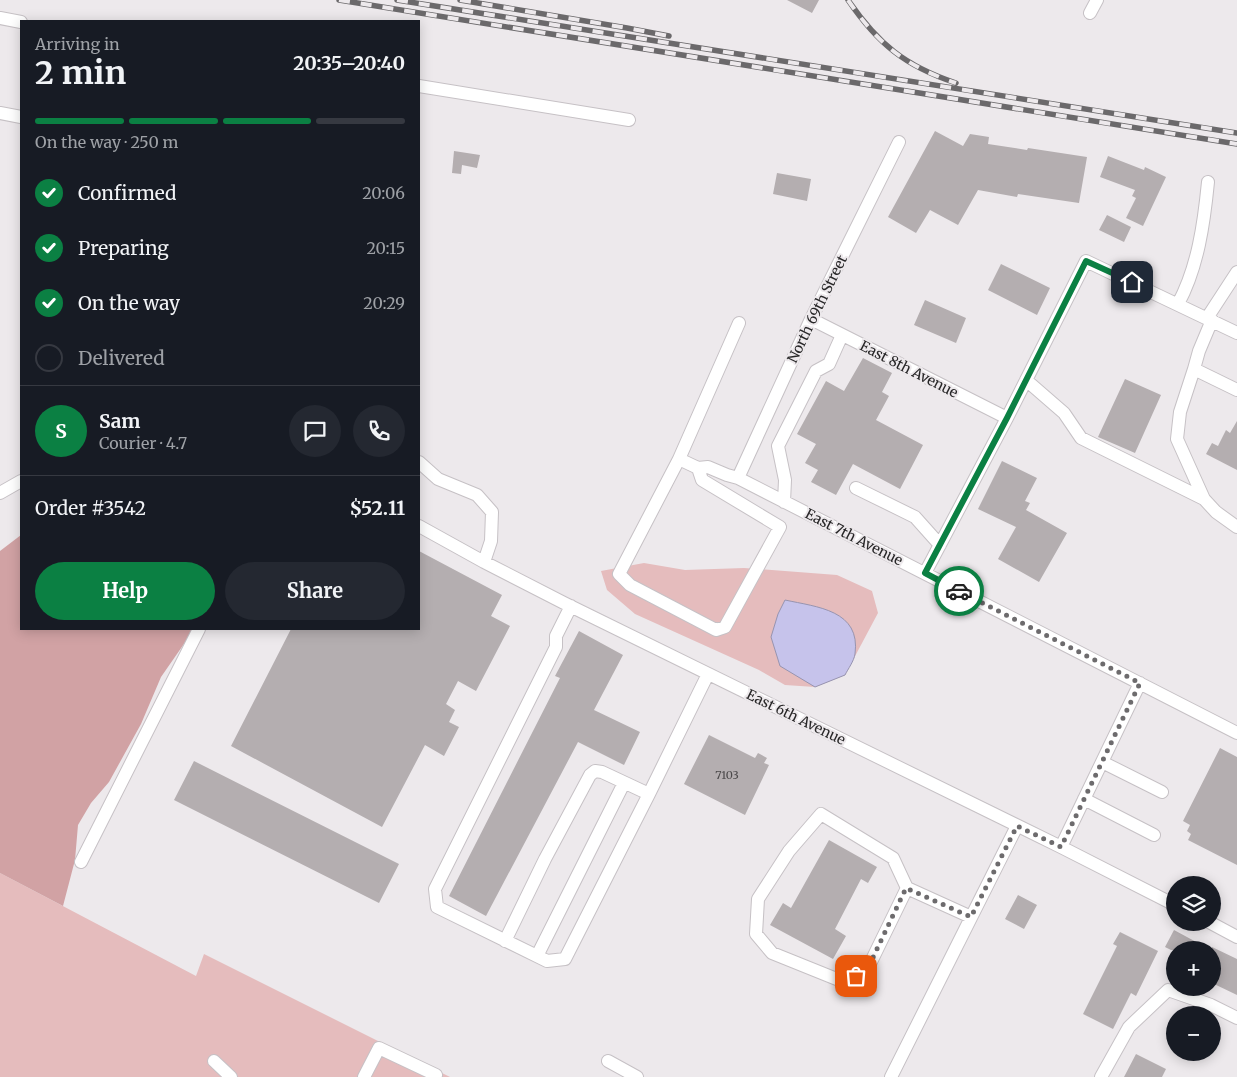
<!DOCTYPE html>
<meta charset="utf-8">
<style>
:root{--surface:#171b24;--page:#242831;--text:#f1f3f6;--muted:#9ea1a6;--line:#363941;--accent:#0b8043}
body{margin:0;font-family:Merriweather,serif;background:var(--page);color:var(--text);height:100vh;display:flex;flex-direction:column;font-size:19px;white-space:nowrap}
*{box-sizing:border-box;margin:0}
p{font-size:16px;color:var(--muted)}
.icon{flex:none;width:28px;height:28px;fill:none;stroke:currentColor;stroke-width:2;stroke-linecap:round;stroke-linejoin:round}
.map{position:relative;flex:1;overflow:hidden}
.drawer{position:absolute;left:20px;top:20px;width:400px;height:610px;display:flex;flex-direction:column;background:var(--surface);border-radius:0px;box-shadow:0 2px 12px #0003}
.drawer>*{flex:none}
.tools{position:absolute;left:1166px;top:876px;display:grid;gap:10px}
.tools a{display:grid;place-items:center;width:55px;height:55px;border-radius:50%;background:var(--surface);box-shadow:0 2px 12px #0003;font-size:25px}
.pin{position:absolute;display:grid;place-items:center;width:42px;height:42px;color:#fff;margin:-21px;border-radius:10px;box-shadow:0 2px 8px #0006}
.courier{position:absolute;display:grid;place-items:center;width:50px;height:50px;margin:-25px;border:4px solid #0b8043;border-radius:50%;background:#fff;color:#222;box-shadow:0 1px 6px #0007}
.headline em{font-style:normal;font-weight:700}
.headline div{display:flex;flex-direction:column-reverse}
.headline{display:flex;align-items:center;justify-content:space-between;height:85px;padding:0 15px}
h1{font-size:32px;font-weight:700;line-height:38px}
.bar{display:grid;grid-template-columns:repeat(4,1fr);gap:8px 5px;align-content:center;height:60px;padding:0 15px}
.bar i{height:6px;border-radius:4px;background:var(--line)}
.bar .current{background:var(--accent)}
.bar p{grid-column:span 4}
.line{display:flex;align-items:center;gap:12px;padding:0 15px;border-top:1px solid var(--line)}
.line div{flex:1}
.round{display:grid;place-items:center;flex:none;width:52px;height:52px;border-radius:26px;background:var(--page)}
ol{padding:0 15px;list-style:none}
li{display:flex;align-items:center;gap:15px;height:55px}
li p{margin-inline-start:auto}
li .icon{padding:5px;border-radius:50%;background:var(--accent);color:#fff;stroke-width:4}
li:last-child{color:var(--muted)}
li i{width:28px;height:28px;border:2px solid var(--line);border-radius:50%}
.action{display:flex;gap:10px;margin-top:auto;padding:10px 15px}
.action a{flex:1;height:58px;border-radius:30px;background:var(--accent);color:#fff;font-size:20px;font-weight:700;line-height:58px;text-align:center}
.action a+a{background:var(--page);color:var(--text)}
.map>svg:first-child{display:block}
</style>
<div class="map">
<svg width="1237" height="1077" viewBox="0 0 1237 1077">
<rect width="100%" height="100%" fill="#ede9ec"/>
<path fill="#e5bcbd" d="M644,563L685,570L744,568L837,575L872,591L878,613L845,675L815,687L785,685L759,670L635,614L607,590L601,571Z
M0,873L196,976L204,954L450,1077H0Z"/>
<path fill="#d1a2a4" d="M21,535V629H193L186,641L161,677L141,724L109,782L91,803L78,825L75,860L63,906L0,873V551Z"/>
<path fill="#c6c3eb" stroke="#9794b0" d="M785,600C817,607 861,610 855,654C854,661 848,669 845,675L815,687L780,666L771,637L778,614Z"/>
<path fill="#b4aeb0" d="M787,0H819L812,13Z
M935,131L963,146L970,134L989,137L988,144L1027,150L1028,148L1087,157L1079,203L1018,194L1017,197L978,190L958,225L930,210L916,233L888,217Z
M454,151L480,155L477,168L462,165L461,174L452,173Z
M1108,156L1144,170L1145,167L1166,177L1143,226L1126,218L1136,198L1132,196L1135,190L1100,177Z
M777,173L811,179L807,201L773,194Z
M1107,215L1131,227L1124,242L1099,230Z
M1001,264L1050,288L1037,315L988,290Z
M925,300L966,318L956,343L914,325Z
M863,358L892,373L882,392L889,396L876,420L923,445L900,489L853,464L836,495L811,482L818,470L805,463L816,444L797,434L826,381L844,391Z
M1125,379L1161,395L1135,453L1098,437Z
M1237,421V470L1206,454L1212,443L1218,446L1226,430L1230,433Z
M1002,461L1037,478L1025,501L1030,503L1026,510L1067,533L1039,582L998,559L1016,527L978,509Z
M419,551L502,595L491,616L510,626L476,691L458,681L446,704L455,710L449,722L459,727L444,756L425,745L382,827L231,746L291,629H419Z
M579,631L623,655L594,710L640,732L624,765L578,742L486,916L449,896L560,678L555,676Z
M709,735L755,758L758,753L767,758L764,763L769,765L745,815L684,784Z
M1220,748L1237,757V865L1188,840L1191,834L1187,831L1190,825L1183,821Z
M194,761L399,864L379,903L174,800Z
M829,840L877,867L868,883L861,879L835,929L846,936L833,959L770,925L783,903L791,908Z
M1018,895L1037,905L1024,929L1005,919Z
M1174,930L1211,950H1171L1165,947Z
M1120,932L1158,951L1136,996L1131,993L1113,1029L1083,1014L1117,946L1113,944Z
M1212,947L1237,959V995L1212,983Z
M1136,1054L1166,1069L1162,1077H1124Z"/>
<g fill="none" stroke-linecap="round" stroke-linejoin="round">
<g stroke="#c6c1c5" stroke-width="14">
<path id="minor" d="M1090,13L1097,0
M0,18L21,22
M419,86L629,120
M0,113L21,117
M1178,304C1198,267 1204,223 1208,182
M1207,318L1237,272
M811,319L1007,418
M1212,320L1199,351L1194,369L1237,390
M1194,369L1180,412L1177,439L1204,499L1216,512L1237,527
M1026,380L1064,413L1081,438L1204,499
M679,459L739,323
M419,462L438,479L477,495L492,512L491,541L484,562
M698,468L702,480L780,527L725,627L716,630L630,585L619,574L679,459L698,468L708,467L727,475L738,478L1237,733
M738,478L811,319L899,142
M856,488L915,517L940,545
M0,493L21,481
M784,502L785,480L778,446L816,371L829,364L842,335
M419,526L484,562L564,603L1061,847L1175,905
M925,573L1007,418L1086,261L1237,333
M571,606L556,636V647L435,889L437,907L547,961L565,959L649,794L708,674
M1102,762L1162,792
M1084,799L1154,835
M1061,847L1140,683
M81,862L199,629
M907,888L867,970L844,982L772,953L756,934L758,899L789,851L821,814L893,858L907,888L971,917
M1209,922L1237,937
M505,941L545,859L590,775L595,771L602,772L649,794
M537,956L624,783
M214,1061L231,1077
M608,1061L637,1077
M364,1077L379,1048L436,1075L435,1077
M891,1077L1017,826
M1101,1077L1129,1027L1168,990L1211,1005L1237,1018"/>
</g>
<use href="#minor" stroke="#fff" stroke-width="12"/>
<g stroke="#6b696b" stroke-width="5.5">
<path id="rail" d="M339,0L1237,144
M397,0L1237,133
M460,0L627,28L669,36
M848,0C878,44 905,66 956,83"/>
</g>
<use href="#rail" stroke="#ede9ec" stroke-width="4" stroke-dasharray="11" stroke-linecap="butt"/>
</g>
<g fill="none" stroke-linecap="round" stroke-linejoin="round">
<path stroke="#6d6b6d" stroke-width="5" stroke-dasharray="0 9" d="M856,976L867,970L906,888L971,917L1017,826L1061,847L1140,683L959,591"/>
<path stroke="#0b8043" stroke-width="6" d="M959,591L925,573L1007,418L1086,261L1132,282"/>
</g>
<g text-anchor="middle" stroke-width="4" stroke-linejoin="round" paint-order="stroke">
<g font-size="11" fill="#4b494a">
<text x="727" y="779">7103</text>
</g>
<g font-size="14" fill="#282728" stroke="#ede9ec">
<text transform="translate(817 309) rotate(-64)" y="5">North 69th Street</text>
<text transform="translate(909 369) rotate(27)" y="5">East 8th Avenue</text>
<text transform="translate(854 537) rotate(27)" y="5">East 7th Avenue</text>
<text transform="translate(796 717) rotate(26)" y="5">East 6th Avenue</text>
</g>
</g>
</svg>
<div class="tools">
<a><svg class="icon" aria-label="layers" viewBox="0 0 24 24"><path d="M12 4l9 5-9 5-9-5zM3 14l9 5 9-5"/></svg></a>
<a>+</a>
<a>−</a>
</div>
<div class="pin" style="left:856px;top:976px;background:#ea580c"><svg class="icon" aria-label="bag" viewBox="0 0 24 24"><path d="M5 8h14l-1 12H6zM9 8a3 3 0 0 1 6 0"/></svg></div>
<div class="pin" style="left:1132px;top:282px;background:#1f2937"><svg class="icon" aria-label="home" viewBox="0 0 24 24"><path d="M3 11l9-7 9 7M6 9v11h12V9"/></svg></div>
<div class="courier" style="left:959px;top:591px"><svg class="icon" aria-label="car" viewBox="0 0 24 24"><path d="M5 17H2v-5l4-1 3-4h7l3 4 3 1v5h-3M9 17h6M6 11h13"/><circle cx="7" cy="17" r="2"/><circle cx="17" cy="17" r="2"/></svg></div>
<section class="drawer">
<div class="headline"><div><h1>2 min</h1><p>Arriving in</p></div><em>20:35–20:40</em></div>
<div class="bar"><i class="current"></i><i class="current"></i><i class="current"></i><i></i><p>On the way · 250 m</p></div>
<ol>
<li><svg class="icon" aria-label="check" viewBox="0 0 24 24"><path d="M5 12l5 5 9-10"/></svg>Confirmed<p>20:06</p></li>
<li><svg class="icon" aria-label="check" viewBox="0 0 24 24"><path d="M5 12l5 5 9-10"/></svg>Preparing<p>20:15</p></li>
<li><svg class="icon" aria-label="check" viewBox="0 0 24 24"><path d="M5 12l5 5 9-10"/></svg>On the way<p>20:29</p></li>
<li><i></i>Delivered</li>
</ol>
<div class="line" style="height:90px"><b class="round" style="background:var(--accent);color:#fff">S</b><div><b>Sam</b><p>Courier · 4.7</p></div><a class="round"><svg class="icon" aria-label="chat" viewBox="0 0 24 24"><path d="M4 5h16v11H9l-5 4z"/></svg></a><a class="round"><svg class="icon" aria-label="phone" viewBox="0 0 24 24"><path d="M5 4h4l2 5-3 2q2 4 5 5l2-3 5 2v4C11 20 4 13 5 4z"/></svg></a></div>
<div class="line" style="height:65px"><div>Order #3542</div><b>$52.11</b></div>
<div class="action"><a>Help</a><a>Share</a></div>
</section>
</div>
